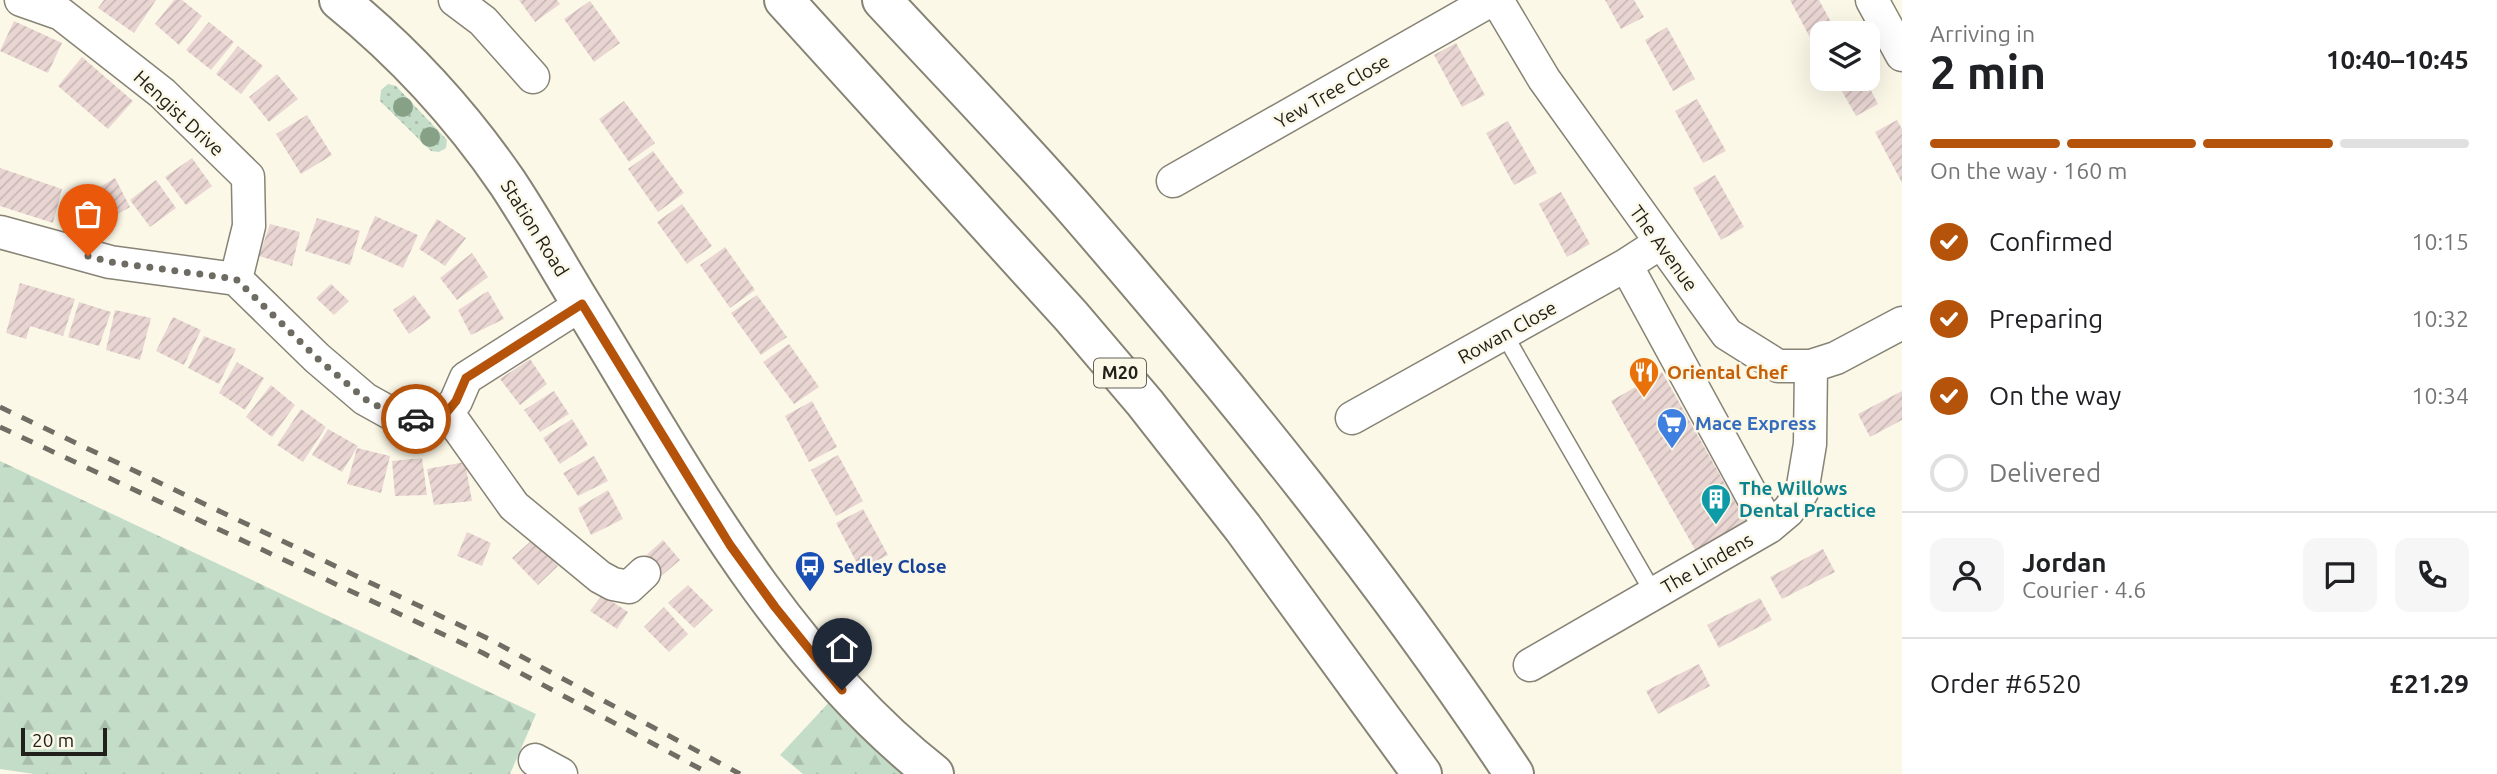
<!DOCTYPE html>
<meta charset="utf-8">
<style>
:root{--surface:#fff;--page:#f6f6f6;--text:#202124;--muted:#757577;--line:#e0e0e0;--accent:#b45309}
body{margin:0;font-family:Ubuntu,sans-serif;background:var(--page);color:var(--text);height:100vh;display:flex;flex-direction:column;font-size:26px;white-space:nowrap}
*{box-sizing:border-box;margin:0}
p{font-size:23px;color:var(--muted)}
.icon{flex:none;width:38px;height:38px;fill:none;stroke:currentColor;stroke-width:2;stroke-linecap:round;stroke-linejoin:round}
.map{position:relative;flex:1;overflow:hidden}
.side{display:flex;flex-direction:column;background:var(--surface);width:595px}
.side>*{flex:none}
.controls{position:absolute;left:1810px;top:21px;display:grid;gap:14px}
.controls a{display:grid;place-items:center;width:70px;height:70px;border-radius:14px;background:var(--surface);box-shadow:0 7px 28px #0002;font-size:35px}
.scale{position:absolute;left:21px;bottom:18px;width:86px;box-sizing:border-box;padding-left:7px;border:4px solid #21201a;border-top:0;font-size:19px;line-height:24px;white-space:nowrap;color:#21201a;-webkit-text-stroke:5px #fcf8e8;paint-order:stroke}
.pin{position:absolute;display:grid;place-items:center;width:60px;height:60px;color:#fff;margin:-72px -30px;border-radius:50% 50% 50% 0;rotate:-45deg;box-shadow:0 0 7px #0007}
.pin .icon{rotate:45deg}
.courier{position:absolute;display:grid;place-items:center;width:70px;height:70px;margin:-35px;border:5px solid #b45309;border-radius:50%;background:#fff;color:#222;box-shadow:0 2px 9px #0007}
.summary em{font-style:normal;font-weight:700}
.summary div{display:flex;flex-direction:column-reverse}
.summary{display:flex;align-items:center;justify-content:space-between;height:119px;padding:0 28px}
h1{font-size:46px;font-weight:700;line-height:52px}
.bar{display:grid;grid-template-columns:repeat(4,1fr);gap:10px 7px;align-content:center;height:84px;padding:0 28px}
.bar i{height:9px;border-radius:5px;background:var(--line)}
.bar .selected{background:var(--accent)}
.bar p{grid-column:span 4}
.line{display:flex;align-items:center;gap:18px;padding:0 28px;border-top:2px solid var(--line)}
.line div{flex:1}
.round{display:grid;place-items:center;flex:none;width:74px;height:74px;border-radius:14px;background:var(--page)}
ol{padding:0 28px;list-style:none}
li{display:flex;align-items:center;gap:21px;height:77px}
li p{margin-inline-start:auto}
li .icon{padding:7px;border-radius:50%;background:var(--accent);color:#fff;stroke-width:4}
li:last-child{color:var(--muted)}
li i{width:38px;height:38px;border:4px solid var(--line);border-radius:50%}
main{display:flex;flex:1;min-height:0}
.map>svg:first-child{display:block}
</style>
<main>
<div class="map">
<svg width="1902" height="774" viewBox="0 0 1902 774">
<defs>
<pattern id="grass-dots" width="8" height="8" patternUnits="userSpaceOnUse" patternTransform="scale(1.75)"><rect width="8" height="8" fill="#c4ddc8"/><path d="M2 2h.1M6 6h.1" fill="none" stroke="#a8bdab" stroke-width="1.8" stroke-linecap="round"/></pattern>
<pattern id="forest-firs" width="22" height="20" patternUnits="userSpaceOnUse" patternTransform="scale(1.75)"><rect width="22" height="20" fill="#c4ddc8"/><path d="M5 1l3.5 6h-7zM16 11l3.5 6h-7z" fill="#a8bdab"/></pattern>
<pattern id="building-hatch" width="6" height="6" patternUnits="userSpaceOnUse" patternTransform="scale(1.75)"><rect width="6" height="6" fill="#e9d6d3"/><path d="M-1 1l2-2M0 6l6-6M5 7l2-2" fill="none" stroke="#c8b7b5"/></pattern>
</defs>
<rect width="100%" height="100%" fill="#fcf8e8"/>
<path fill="url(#grass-dots)" d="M388,84L396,86L447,140L446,148L439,152L431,151L380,101L381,90Z"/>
<path fill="url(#forest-firs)" d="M0,461L536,714L510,774H34L0,769Z
M834,697L916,774H803L780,755Z"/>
<path fill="url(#building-hatch)" d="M104,0H156L134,33L98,8Z
M174,0H182L202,16L179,45L155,24Z
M519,0H557L560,4L535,22Z
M1605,0H1634L1644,17L1621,29Z
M1790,0H1819L1837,33H1822V41L1814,45Z
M590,1L620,43L594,62L564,19Z
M14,21L62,43L48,73L0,51Z
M209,22L234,42L211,70L186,50Z
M1667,27L1695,79L1673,91L1645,40Z
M1456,43L1485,95L1462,107L1434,55Z
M238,46L263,66L241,94L216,74Z
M82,57L133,101L108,129L58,86Z
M277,74L298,99L269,122L249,97Z
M1835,79H1865L1878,104L1856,116Z
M1697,99L1726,151L1703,163L1675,111Z
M624,101L655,143L629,162L599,119Z
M307,115L332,155L301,174L276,134Z
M1897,120L1902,129V183L1875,132Z
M1508,121L1537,173L1514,185L1486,133Z
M653,151L684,193L658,212L628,169Z
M192,158L212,186L186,205L165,177Z
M0,168L62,189L53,223L0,206Z
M1715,175L1744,227L1721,240L1693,188Z
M115,178L130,207L99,225L83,197Z
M156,180L176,208L150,227L130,200Z
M1561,192L1590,244L1567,257L1539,204Z
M682,204L712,246L687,264L657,222Z
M375,216L418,235L403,268L361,249Z
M317,218L360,231L350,265L305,251Z
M437,219L466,238L445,266L419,249Z
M270,224L300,232L292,266L259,256Z
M725,247L755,290L730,308L700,265Z
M472,253L488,277L457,300L440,278Z
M20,283L75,299L63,336L30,326L26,339L6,333Z
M331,284L349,301L334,315L316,298Z
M488,291L504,319L471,335L458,310Z
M414,295L431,318L409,334L393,310Z
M757,295L787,337L761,355L731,313Z
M79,302L111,312L99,346L68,337Z
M115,310L151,318L140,360L106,350Z
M173,317L201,330L184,365L156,351Z
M204,336L236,349L219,384L188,368Z
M789,344L819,387L794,404L763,362Z
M530,359L547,384L520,405L500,379Z
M237,362L264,378L245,410L219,393Z
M1662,372L1748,525L1697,553L1611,401Z
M271,385L295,405L272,437L246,417Z
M554,391L569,414L540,432L524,410Z
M1902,391V420L1870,437L1858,414Z
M812,401L837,447L809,462L785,416Z
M301,409L326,427L303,462L277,445Z
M572,419L588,445L560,464L543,438Z
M328,429L358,446L342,472L312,455Z
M357,448L390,456L381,493L347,484Z
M838,455L863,501L836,516L811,470Z
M594,456L608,481L578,496L563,473Z
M422,458L427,495L395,496L392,461Z
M465,462L472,501L434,505L427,469Z
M608,490L623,519L591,535L578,508Z
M863,509L888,555L860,569L836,523Z
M467,532L491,543L482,566L457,556Z
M533,539L558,566L538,585L512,558Z
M663,540L680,560L659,578L642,559Z
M1823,549L1835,572L1782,599L1770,577Z
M688,585L713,610L694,628L668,603Z
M602,595L628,612L617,629L590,611Z
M1760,598L1772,620L1719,648L1707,625Z
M664,607L688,634L669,652L644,627Z
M1699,664L1710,686L1658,714L1646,691Z"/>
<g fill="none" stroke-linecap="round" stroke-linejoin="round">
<g stroke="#878375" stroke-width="19">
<path id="lane" d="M1504,334L1654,594"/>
</g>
<g stroke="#878375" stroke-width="35">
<path id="street" d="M21,0L61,14L162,93L248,177L249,226L236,279
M455,0L483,21L533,77
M1497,0L1544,79L1727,334L1778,366H1811L1836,358L1902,323
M1872,0L1902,55
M1173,181L1491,0
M0,232L110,262L236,279L317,358L365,399L401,419L427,420L447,412L456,401L466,378L582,304
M1626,265L1769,527
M447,412L514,506L600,577L613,584L629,587L644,573
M1352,418L1626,265L1660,243
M1530,665L1769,527L1788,511L1802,492L1810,444L1811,366
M535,760L561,774"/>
</g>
<g stroke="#878375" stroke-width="42">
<path id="secondary" d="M339,0C402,51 461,115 507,182C531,218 553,257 576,295C680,464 776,649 934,774"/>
</g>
<g stroke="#878375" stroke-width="42">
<path id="highway" d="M784,0L1071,316L1145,403L1243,528L1422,774
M882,0C947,70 1013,138 1076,210C1232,390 1383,576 1514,774"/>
</g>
<use href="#lane" stroke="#fff" stroke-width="16"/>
<use href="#street" stroke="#fff" stroke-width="32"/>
<use href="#secondary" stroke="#fff" stroke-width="38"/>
<use href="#highway" stroke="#fff" stroke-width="38"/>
<path stroke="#706e64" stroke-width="5" stroke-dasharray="12 12" stroke-linecap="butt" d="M0,407L489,639L740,774
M0,427L483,653L710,774"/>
</g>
<g fill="#87a186">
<circle cx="403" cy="107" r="10"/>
<circle cx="430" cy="137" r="10"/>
</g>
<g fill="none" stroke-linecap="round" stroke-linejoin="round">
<path stroke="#6e6c62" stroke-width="7" stroke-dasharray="0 12.6" d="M88,256L110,262L236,279L317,358L365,399L401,419H416"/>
<path stroke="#b45309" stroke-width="9" d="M416,419L427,420L447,412L456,401L466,378L582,304L730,545L775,607L842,690"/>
</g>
<defs>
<g id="restaurant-pin" transform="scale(1.575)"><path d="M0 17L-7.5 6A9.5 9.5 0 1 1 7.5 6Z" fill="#e8710a" stroke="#fcf8e8"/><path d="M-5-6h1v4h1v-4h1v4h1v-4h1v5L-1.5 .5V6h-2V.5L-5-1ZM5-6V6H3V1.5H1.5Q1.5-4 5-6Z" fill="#fff"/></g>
<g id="supermarket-pin" transform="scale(1.575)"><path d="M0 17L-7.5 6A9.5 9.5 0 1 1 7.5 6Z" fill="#3f7fe0" stroke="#fcf8e8"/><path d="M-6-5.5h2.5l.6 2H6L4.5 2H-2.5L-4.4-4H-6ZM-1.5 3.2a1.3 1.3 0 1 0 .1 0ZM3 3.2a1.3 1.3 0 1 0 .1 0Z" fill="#fff"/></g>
<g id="building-pin" transform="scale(1.575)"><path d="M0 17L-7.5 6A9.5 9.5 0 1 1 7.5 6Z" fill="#0f9aa8" stroke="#fcf8e8"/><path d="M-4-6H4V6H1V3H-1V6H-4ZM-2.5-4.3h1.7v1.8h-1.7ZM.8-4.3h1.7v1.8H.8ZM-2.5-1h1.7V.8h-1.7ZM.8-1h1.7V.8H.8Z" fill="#fff"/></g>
<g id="bus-pin" transform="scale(1.575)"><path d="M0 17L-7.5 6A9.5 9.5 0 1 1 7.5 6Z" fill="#1a4fb4" stroke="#fcf8e8"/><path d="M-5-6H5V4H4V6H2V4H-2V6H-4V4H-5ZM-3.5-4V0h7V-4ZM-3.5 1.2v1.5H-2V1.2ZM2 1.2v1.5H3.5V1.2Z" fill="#fff"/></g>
</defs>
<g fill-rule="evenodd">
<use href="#restaurant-pin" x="1644" y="372"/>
<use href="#supermarket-pin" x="1672" y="423"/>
<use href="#building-pin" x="1716" y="499"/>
<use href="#bus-pin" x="810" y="566"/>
</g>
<g text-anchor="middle" stroke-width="5" stroke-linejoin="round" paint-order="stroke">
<rect fill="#fcf8e8" stroke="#636158" stroke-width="2" x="1094" y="358.5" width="52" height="29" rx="5"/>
<g font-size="18" font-weight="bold" fill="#21201a">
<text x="1120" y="379">M20</text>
</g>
<g font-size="19" fill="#21201a" stroke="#fcf8e8">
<text transform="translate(1332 91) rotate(-30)" y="7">Yew Tree Close</text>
<text transform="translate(179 113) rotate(43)" y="7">Hengist Drive</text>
<text transform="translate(535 228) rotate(58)" y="7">Station Road</text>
<text transform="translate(1664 248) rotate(54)" y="7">The Avenue</text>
<text transform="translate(1507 332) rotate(-29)" y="7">Rowan Close</text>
<text transform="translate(1707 563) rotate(-30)" y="7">The Lindens</text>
</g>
<g font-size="19" font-weight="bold" fill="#c56008" stroke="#fcf8e8" text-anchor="start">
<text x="1667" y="379">Oriental Chef</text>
</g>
<g font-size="19" font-weight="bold" fill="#366cbe" stroke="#fcf8e8" text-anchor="start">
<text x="1695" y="430">Mace Express</text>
</g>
<g font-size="19" font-weight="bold" fill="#0d838f" stroke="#fcf8e8" text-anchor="start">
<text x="1739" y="495">The Willows<tspan x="1739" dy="22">Dental Practice</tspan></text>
</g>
<g font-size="19" font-weight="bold" fill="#164399" stroke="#fcf8e8" text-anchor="start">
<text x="833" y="573">Sedley Close</text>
</g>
</g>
</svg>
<div class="controls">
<a><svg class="icon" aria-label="layers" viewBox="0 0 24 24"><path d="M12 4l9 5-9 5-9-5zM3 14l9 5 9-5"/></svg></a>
</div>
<div class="scale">20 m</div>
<div class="pin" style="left:88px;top:256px;background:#ea580c"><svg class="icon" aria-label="bag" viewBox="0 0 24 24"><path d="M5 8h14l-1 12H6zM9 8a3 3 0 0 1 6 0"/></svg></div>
<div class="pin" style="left:842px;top:690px;background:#1f2937"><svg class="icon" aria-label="home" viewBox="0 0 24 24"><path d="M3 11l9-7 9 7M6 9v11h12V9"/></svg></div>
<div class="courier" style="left:416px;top:419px"><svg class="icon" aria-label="car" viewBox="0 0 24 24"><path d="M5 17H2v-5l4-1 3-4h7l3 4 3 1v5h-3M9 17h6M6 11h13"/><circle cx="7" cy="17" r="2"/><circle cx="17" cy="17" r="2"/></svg></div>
</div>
<section class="side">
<div class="summary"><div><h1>2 min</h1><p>Arriving in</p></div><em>10:40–10:45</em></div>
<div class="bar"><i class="selected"></i><i class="selected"></i><i class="selected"></i><i></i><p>On the way · 160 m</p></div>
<ol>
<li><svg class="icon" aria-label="check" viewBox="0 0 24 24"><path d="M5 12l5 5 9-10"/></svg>Confirmed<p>10:15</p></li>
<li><svg class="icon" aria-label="check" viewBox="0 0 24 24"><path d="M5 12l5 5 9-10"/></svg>Preparing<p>10:32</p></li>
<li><svg class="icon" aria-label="check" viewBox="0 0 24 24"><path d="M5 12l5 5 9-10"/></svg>On the way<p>10:34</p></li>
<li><i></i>Delivered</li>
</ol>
<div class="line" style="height:126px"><a class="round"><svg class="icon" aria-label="person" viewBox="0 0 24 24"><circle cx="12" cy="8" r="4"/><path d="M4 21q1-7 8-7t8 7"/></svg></a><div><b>Jordan</b><p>Courier · 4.6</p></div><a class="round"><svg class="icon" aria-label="chat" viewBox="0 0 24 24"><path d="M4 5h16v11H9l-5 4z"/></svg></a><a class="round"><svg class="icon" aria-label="phone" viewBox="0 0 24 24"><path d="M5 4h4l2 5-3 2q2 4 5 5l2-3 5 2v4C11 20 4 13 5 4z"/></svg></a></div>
<div class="line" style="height:91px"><div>Order #6520</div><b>£21.29</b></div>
</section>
</main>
